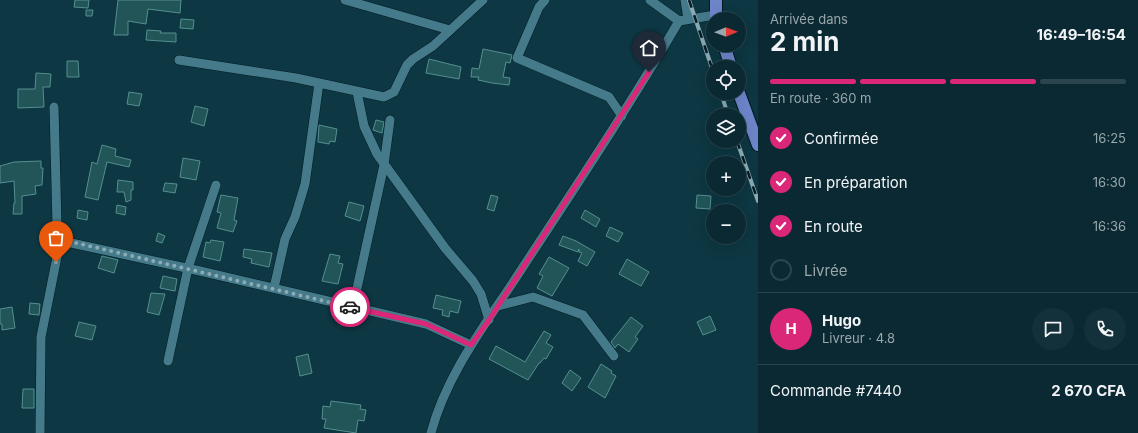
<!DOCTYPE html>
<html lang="fr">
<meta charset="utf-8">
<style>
:root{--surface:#0a2932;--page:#13313a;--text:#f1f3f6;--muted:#99a6ac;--line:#2a454d;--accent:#db2777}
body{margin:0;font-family:Inter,sans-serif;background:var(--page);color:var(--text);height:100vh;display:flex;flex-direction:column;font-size:15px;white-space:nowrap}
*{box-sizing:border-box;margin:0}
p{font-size:13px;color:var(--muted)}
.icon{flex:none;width:22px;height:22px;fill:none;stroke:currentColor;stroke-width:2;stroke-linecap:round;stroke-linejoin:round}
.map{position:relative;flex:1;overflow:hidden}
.sheet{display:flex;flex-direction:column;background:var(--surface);width:380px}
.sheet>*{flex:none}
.needle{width:26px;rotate:89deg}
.controls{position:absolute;left:706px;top:12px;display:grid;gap:8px}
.controls a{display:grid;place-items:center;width:40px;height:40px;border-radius:50%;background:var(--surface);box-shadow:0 4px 16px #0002,0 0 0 1px var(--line);font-size:20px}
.pin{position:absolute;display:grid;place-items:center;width:34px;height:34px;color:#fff;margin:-41px -17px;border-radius:50% 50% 50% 0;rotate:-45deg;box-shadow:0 0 4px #0007}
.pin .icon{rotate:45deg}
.courier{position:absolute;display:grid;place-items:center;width:40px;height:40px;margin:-20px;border:3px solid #db2777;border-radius:50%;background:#fff;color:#222;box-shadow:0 1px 5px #0007}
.summary em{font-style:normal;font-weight:700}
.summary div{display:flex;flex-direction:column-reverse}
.summary{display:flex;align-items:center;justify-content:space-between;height:68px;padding:0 12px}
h1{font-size:26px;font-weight:700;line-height:30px}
.bar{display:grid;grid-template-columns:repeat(4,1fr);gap:6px 4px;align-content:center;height:48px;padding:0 12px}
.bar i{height:5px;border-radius:3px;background:var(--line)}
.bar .active{background:var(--accent)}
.bar p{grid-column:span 4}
.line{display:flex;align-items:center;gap:10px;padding:0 12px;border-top:1px solid var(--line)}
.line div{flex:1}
.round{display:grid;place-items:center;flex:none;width:42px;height:42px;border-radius:21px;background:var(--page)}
ol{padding:0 12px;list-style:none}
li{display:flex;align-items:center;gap:12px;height:44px}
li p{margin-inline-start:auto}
li .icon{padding:4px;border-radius:50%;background:var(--accent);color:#fff;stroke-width:4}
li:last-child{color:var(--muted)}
li i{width:22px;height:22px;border:2px solid var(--line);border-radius:50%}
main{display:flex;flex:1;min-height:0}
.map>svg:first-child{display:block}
</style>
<main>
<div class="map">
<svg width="758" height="433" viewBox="0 0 758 433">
<rect width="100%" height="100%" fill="#0d3742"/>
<path fill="#215558" stroke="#558f92" d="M75,0H89L88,8L74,7Z
M118,0H181L180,13L148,9L146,24L128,21V35H114Z
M86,10H93L92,16H86Z
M181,19L194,20L193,29L180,28Z
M147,30L161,31L160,33H176V42L146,40Z
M483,49L512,55L510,63L506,62L503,77L510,78L509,85L492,83L478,80L479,77H471L472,68L479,69Z
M429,59L461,67L459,79L426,73Z
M67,61H78L79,77H67Z
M36,73L51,74L50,87H43L44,107L18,108V89H35Z
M129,92L142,94L139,106L127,104Z
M195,106L208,109L204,126L191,122Z
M376,120L384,122L382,133L373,130Z
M319,125L337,129L335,142L330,141L329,144L318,142Z
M102,145L116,149L115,156L131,160L129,167L107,162L98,200L85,197L92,162L97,164Z
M183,158L200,161L196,180L180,177Z
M41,161V168H43L42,185L35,186L36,194L22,196V214H13L14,203H15L14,181L0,183V166L14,162Z
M118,180L133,182V190H131V200L126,202L124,192H117Z
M165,183L177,184L175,193L163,191Z
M221,195L238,198L234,220L237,221L233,232L217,228L221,213L217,212Z
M491,195L498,197L494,211L487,209Z
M697,195L711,196L710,209L696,208Z
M349,202L364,206L360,221L345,216Z
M117,205L126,207L125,215L116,213Z
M78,210L88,212L87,220L77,218Z
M585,210L600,219L596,227L581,218Z
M610,227L623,233L618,242L606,236Z
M158,233L165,236L162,243L156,241Z
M563,236L576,241L595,252L587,266L578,261L582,253L579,252V249L578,252L559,245Z
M211,240L224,242L220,261L203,257L206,242L210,243Z
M244,249L272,253L269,267L251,263L252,259L243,257Z
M330,254L340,256L338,263L343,264L338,284L322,281Z
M102,256L118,260L114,273L98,268Z
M549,257L569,268L552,296L537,288L543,276L539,274Z
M627,259L649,272L641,286L619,274Z
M163,276L177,279L175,291L160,288Z
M151,293L165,294L159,315L147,312Z
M436,295L461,301L458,313L450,311L449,317L442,315L443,310L433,308Z
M30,303L40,304L39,315L29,314Z
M12,307L15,328L2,330V324H0V309Z
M710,316L716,330L703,335L697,322Z
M631,317L643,326L635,337L638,339L629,352L618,344L615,348L611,342Z
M79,322L96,326L92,340L75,336Z
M544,331L551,335L546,343L553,347L546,359L544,358L540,363H539L528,380L489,359L496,346L525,362Z
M308,354L312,373L300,376L296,357Z
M601,364L612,371L611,373L616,376L605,398L588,387Z
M570,370L581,378L572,391L562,383Z
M23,389H34V408H22Z
M331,401L361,405L360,409L366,410L364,421L358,420L356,433L324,428L326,419H322L323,406L330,407Z"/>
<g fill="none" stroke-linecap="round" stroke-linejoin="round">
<g stroke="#021d25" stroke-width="10">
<path id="minor" d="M345,0L450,30
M545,0L539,7L517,58L609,97L622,116
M650,0L679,21
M685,0L688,19
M179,60L296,78L384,97L394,92L407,65L413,59L433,46L483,0
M357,92L364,126L377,154L445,248L473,281L481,294L489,320
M54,107L57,226L62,241
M274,288L285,239L295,217L305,184L319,83
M354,302L384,165L390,120
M498,306L533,297L583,315L614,356
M168,361L188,268L216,185
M40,433L41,337L59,247L62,241L200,271L426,324L471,345
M431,433C447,372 489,320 523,267C576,186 630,105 679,21L715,15"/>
</g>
<g stroke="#021d25" stroke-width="14">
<path id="major" d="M716,0V19
M724,45L731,67
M739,93L758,145"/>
</g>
<use href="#minor" stroke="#457a8a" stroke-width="9"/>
<use href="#major" stroke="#6e85ca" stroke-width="12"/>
<g stroke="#8aaab4" stroke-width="4">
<path id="rail" d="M689,0L713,71
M721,93L728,115
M737,141L758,201"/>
</g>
<use href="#rail" stroke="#061c23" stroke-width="2.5" stroke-dasharray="8" stroke-linecap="butt"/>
</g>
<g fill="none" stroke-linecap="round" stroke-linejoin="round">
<path stroke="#8cabb5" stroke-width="4" stroke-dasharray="0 7.2" d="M56,262L60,243L68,241L350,307"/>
<path stroke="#db2777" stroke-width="5" d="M350,307L426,324L471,345L489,320L649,72"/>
</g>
</svg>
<div class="controls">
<a><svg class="needle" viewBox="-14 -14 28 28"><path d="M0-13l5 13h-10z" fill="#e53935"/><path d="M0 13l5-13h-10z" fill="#99a6ac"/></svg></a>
<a><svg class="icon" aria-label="locate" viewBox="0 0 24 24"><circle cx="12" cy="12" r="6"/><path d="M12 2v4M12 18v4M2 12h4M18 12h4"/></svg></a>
<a><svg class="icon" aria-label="layers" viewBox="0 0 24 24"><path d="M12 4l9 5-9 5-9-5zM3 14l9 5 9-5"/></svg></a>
<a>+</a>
<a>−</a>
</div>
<div class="pin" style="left:56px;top:262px;background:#ea580c"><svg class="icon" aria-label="bag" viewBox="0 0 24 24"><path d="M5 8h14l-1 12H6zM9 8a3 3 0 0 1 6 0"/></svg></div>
<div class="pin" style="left:649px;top:72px;background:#1f2937"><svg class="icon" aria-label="home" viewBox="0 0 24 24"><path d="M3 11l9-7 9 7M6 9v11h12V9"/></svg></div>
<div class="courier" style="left:350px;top:307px"><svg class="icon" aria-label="car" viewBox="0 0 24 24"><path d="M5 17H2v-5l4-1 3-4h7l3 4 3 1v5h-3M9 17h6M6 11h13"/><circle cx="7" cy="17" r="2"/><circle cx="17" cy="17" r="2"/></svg></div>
</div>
<section class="sheet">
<div class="summary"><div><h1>2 min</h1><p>Arrivée dans</p></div><em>16:49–16:54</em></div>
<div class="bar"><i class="active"></i><i class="active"></i><i class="active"></i><i></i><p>En route · 360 m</p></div>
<ol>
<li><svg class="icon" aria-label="check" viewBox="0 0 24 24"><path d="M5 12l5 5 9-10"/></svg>Confirmée<p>16:25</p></li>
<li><svg class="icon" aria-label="check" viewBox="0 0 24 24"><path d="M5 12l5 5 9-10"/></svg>En préparation<p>16:30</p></li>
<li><svg class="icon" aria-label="check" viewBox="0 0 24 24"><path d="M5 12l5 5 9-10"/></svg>En route<p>16:36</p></li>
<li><i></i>Livrée</li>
</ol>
<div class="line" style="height:72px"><b class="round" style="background:var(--accent);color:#fff">H</b><div><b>Hugo</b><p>Livreur · 4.8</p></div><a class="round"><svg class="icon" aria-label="chat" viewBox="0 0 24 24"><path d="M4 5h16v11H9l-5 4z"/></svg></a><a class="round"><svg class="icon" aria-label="phone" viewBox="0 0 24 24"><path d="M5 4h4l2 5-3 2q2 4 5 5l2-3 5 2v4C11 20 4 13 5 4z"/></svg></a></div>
<div class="line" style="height:52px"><div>Commande #7440</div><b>2 670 CFA</b></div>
</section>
</main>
